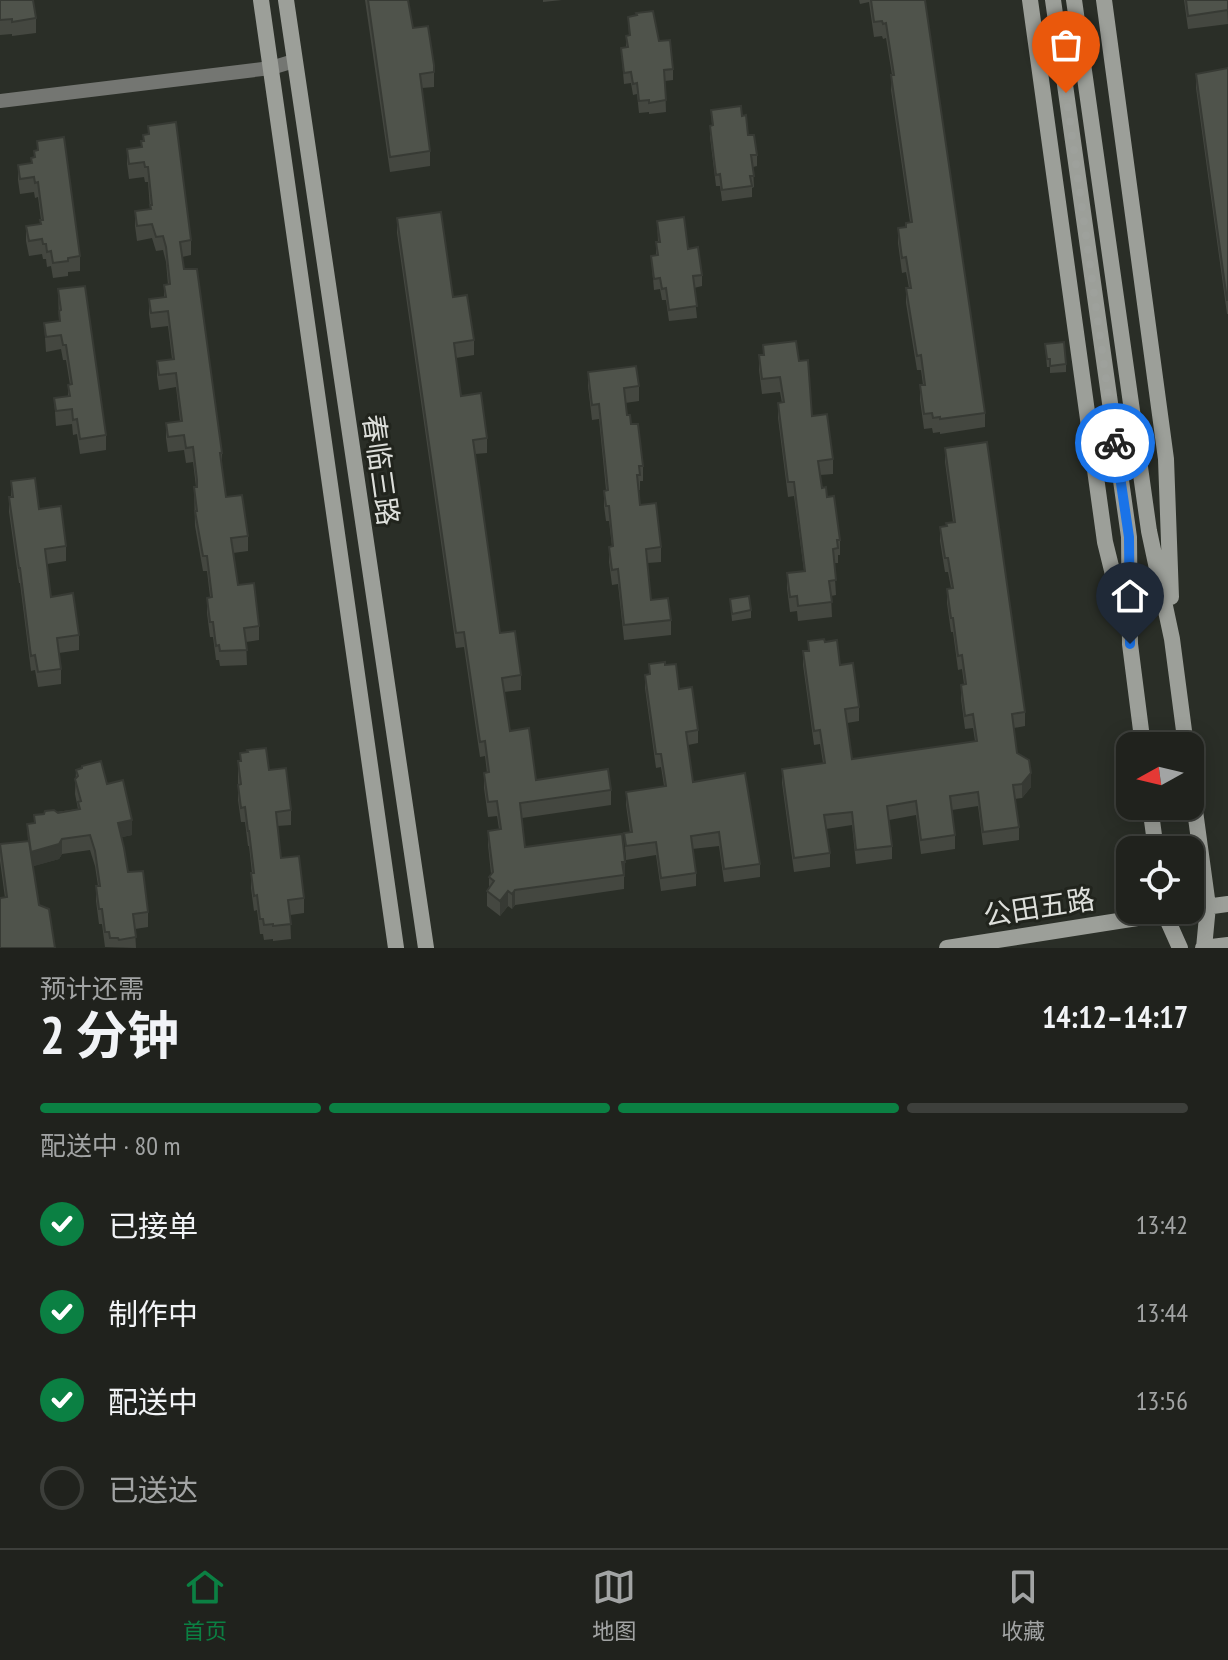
<!DOCTYPE html>
<html lang="zh">
<meta charset="utf-8">
<style>
:root{--surface:#20221d;--page:#282a26;--text:#f1f3f6;--muted:#a2a4a4;--line:#3d3f3b;--accent:#0b8043}
body{margin:0;font-family:"PT Sans Narrow","Noto Sans SC",sans-serif;background:var(--page);color:var(--text);height:100vh;display:flex;flex-direction:column;font-size:30px;white-space:nowrap}
*{box-sizing:border-box;margin:0}
p{font-size:26px;color:var(--muted)}
.icon{flex:none;width:44px;height:44px;fill:none;stroke:currentColor;stroke-width:2;stroke-linecap:round;stroke-linejoin:round}
.map{position:relative;height:948px;overflow:hidden}
.drawer{display:flex;flex-direction:column;background:var(--surface);flex:1}
.drawer>*{flex:none}
.needle{width:52px;rotate:262deg}
.buttons{position:absolute;left:1116px;top:732px;display:grid;gap:16px}
.buttons a{display:grid;place-items:center;width:88px;height:88px;border-radius:16px;background:var(--surface);box-shadow:0 4px 20px #0003,0 0 0 2px var(--line);font-size:40px}
.pin{position:absolute;display:grid;place-items:center;width:68px;height:68px;color:#fff;margin:-82px -34px;border-radius:50% 50% 50% 0;rotate:-45deg;box-shadow:0 0 8px #0007}
.pin .icon{rotate:45deg}
.courier{position:absolute;display:grid;place-items:center;width:80px;height:80px;margin:-40px;border:6px solid #1a73e8;border-radius:50%;background:#fff;color:#222;box-shadow:0 2px 10px #0007}
.head em{font-style:normal;font-weight:700}
.head div{display:flex;flex-direction:column-reverse}
.head{display:flex;align-items:center;justify-content:space-between;height:136px;padding:0 40px}
h1{font-size:52px;font-weight:700;line-height:60px}
.bar{display:grid;grid-template-columns:repeat(4,1fr);gap:12px 8px;align-content:center;height:96px;padding:0 40px}
.bar i{height:10px;border-radius:6px;background:var(--line)}
.bar .on{background:var(--accent)}
.bar p{grid-column:span 4}
ol{padding:0 40px;list-style:none}
li{display:flex;align-items:center;gap:24px;height:88px}
li p{margin-inline-start:auto}
li .icon{padding:8px;border-radius:50%;background:var(--accent);color:#fff;stroke-width:4}
li:last-child{color:var(--muted)}
li i{width:44px;height:44px;border:4px solid var(--line);border-radius:50%}
.menu{display:flex;justify-content:space-around;align-items:center;height:112px;border-top:2px solid var(--line);background:var(--surface);font-size:22px;color:var(--muted)}
.menu a{display:grid;justify-items:center;gap:4px}
.menu .on{color:var(--accent)}
.map>svg:first-child{display:block}
</style>
<div class="map">
<svg width="1228" height="948" viewBox="0 0 1228 948">
<rect width="100%" height="100%" fill="#2a2e27"/>
<g fill="none" stroke-linecap="round" stroke-linejoin="round">
<path stroke="#747672" stroke-width="14" d="M0,101L271,68L294,61"/>
<path stroke="#9c9f99" stroke-width="16" d="M261,0L396,948
M286,0L426,948
M1030,0L1105,542L1123,615
M1053,0L1129,537L1130,644L1143,746
M1074,0L1149,531L1172,639L1186,746
M1104,0L1166,459L1171,597
M1190,774L1208,906L1204,948
M1150,806L1156,850
M1198,908L1228,904
M1163,910L1180,948
M947,948L1188,910
M1203,948L1228,945"/>
</g>
<path fill="#444740" d="M0,0L36,18V33L12,36V34L0,35Z
M365,0H408L413,28L434,65V87L422,88L430,151V166L390,172Z
M543,0H562L543,2Z
M859,0H925L985,413V427L940,434V432L933,433L932,428L924,429L920,400V385H923L921,370H917L906,303V288H909L906,272L902,273L898,243V228L906,227L910,222L891,90L892,75L886,38L883,39L882,36L874,37L869,2L860,4Z
M1184,0H1227L1228,24L1188,29Z
M628,17L659,41L673,69V80L665,81L666,112L649,114V112L639,113L637,94L633,95L631,83L624,84L621,48L626,47V36H629Z
M1228,68V314H1227L1196,88V74Z
M711,110L742,116L748,135L757,155V166L753,167L754,187L752,188V197L722,201L720,186H716L710,137V126L712,125Z
M148,126L191,240V255L182,257L222,453V468L226,497L248,536V551L233,553L238,585L259,626V640L246,642L247,665L220,666L219,660H216L213,637H210L207,613V598L210,597L207,571H203L195,526L194,487H196L193,462L186,463L184,450L168,452L166,438V423L180,421L176,387L159,390L157,376V361L172,359L168,326L151,328L149,314V299L164,297V285H168L166,262L163,250L156,251L152,238L137,241L135,226V211L150,209L148,182H145L144,177L129,179L127,164V149L141,147V141H143V135L148,134Z
M37,141L80,256V271L68,272V276L53,278L51,266L47,267L46,259H43L42,254L29,256L26,241V226L40,224L41,220L38,197L35,198L34,192L20,194L18,180V165L31,163V158L34,157V151L37,150Z
M397,218L453,297L474,340V355L456,358L461,396L487,438V453L475,454L500,633L521,675V690L504,692L510,731L536,780L611,790V805L522,818L525,847L622,834L625,877H624V889L515,905L512,909L508,906L500,916L487,906V891L489,888V877L491,874L488,845V831L499,829L497,816L488,817L484,788V773H487L485,756L480,757L464,647L456,648L397,233Z
M657,221L688,249L702,275V286L694,288L697,318L669,321L666,300H662L660,289L654,290L651,256L656,255V242H658Z
M58,289L106,435V450L80,454L77,434L73,435L72,424L56,426L54,398L68,396V385H70L66,360H63L61,349L46,352L44,323L59,321Z
M1045,344L1066,364V372L1050,373V367H1047Z
M763,345L799,361L812,416L833,459V474L820,475L822,488L827,497L840,540V555H838V563H834L836,595L831,596L832,617L798,621L797,611L790,612L787,588V573L804,571L794,496L788,497L778,418V403H782L780,392L762,394L759,370V355H763Z
M588,372L639,386V401L625,403L627,415L631,424L643,466V481H640V490H639L640,505L661,547V562L647,563L651,600L671,620V635L624,640L618,584L612,585L609,562V547H612L609,521H606L604,506V491L606,490L599,419L592,420L588,386Z
M945,448L1025,712V726L1014,728L1017,753L1031,787L1022,798L1015,799L1019,827V840L983,845L978,806L952,810L955,835V849L921,854L916,815L889,820L892,846V859L856,864L852,825L826,829L830,853V867L794,872L782,783V769L823,763L820,744L814,745L803,665V651H808V641L825,642L840,665L859,707V721L847,723L852,759L975,741L973,728L965,729L961,699V685L964,684L962,669L958,670L953,632H951L947,603V589L951,588L948,572H945L940,541V527H946L953,522L945,462Z
M11,481L39,509L66,546V561L47,564L51,597L79,635V650L59,653L61,669V684L38,687L35,670L31,671L20,583H19L9,512V497H11Z
M730,599L751,610V618L732,621Z
M649,664L665,665L679,689L698,730V743L688,745L693,782L760,864V877L724,882L719,846L692,849L696,873V886L661,891L656,855L626,860L624,833H630L626,805V792L664,786L661,767L656,768L645,688V675H649Z
M240,753L269,770L291,810V825L277,826L281,858L304,898V913L290,915L291,939L273,941V939L264,940L263,934H260L257,910L254,911L251,888V873H252L249,846H248L245,822H241L238,800V761H240Z
M76,770L107,784L132,835L122,837L128,872L148,912V927L135,929L136,948L105,947L102,924H99L96,901V886H98L95,866L90,850L62,854L59,859L33,866L39,905L5,898L0,861V844L28,841L27,824L34,823V815L78,809L75,794Z"/>
<path fill="#373a34" d="M1031,773V787L1022,798V784Z
M132,820V835L118,838V823Z
M62,839V854L59,859L31,867V852Z
M622,862H625V877H624Z
M515,890V905L512,909V894Z
M508,891V906L500,916V901Z"/>
<path fill="#4f534b" stroke="#373a34" stroke-width="2" d="M0,0H33L36,18L12,22V19L0,20Z
M368,0H408L413,28L428,26L434,65V72L420,74L430,151L390,157Z
M871,0H925L985,413L940,419V417L933,418L932,413L924,414L920,385H925L921,355L917,356L906,288H911L906,257L902,258L898,228L906,227V223L912,222L891,75H894L886,23L883,24L882,21L874,22Z
M1186,0H1228V10L1188,16Z
M653,11L659,41L670,40L673,69L664,70L666,100L649,103V100L639,101L637,83L633,84L631,72L624,73L621,48L628,47L626,36L630,35L628,17L637,15L636,13Z
M1228,68V300H1227L1196,74Z
M741,106L742,116L746,115L748,135H754L757,155H751L754,176H750L752,186L722,190L720,174L716,175L710,126L713,125L711,110Z
M176,122L191,240L180,242L184,269H197L222,453H220L226,497L242,495L248,536L231,538L238,585L254,583L259,626L244,628L247,650L220,651L219,645L216,646L213,622H210L207,598L212,597L207,556H203L195,511H197L194,487H197V480L193,447L186,448L184,435L168,437L166,423L182,421L179,398L176,373L159,375L157,361L174,359L168,311L151,313L149,299L166,297L164,285L170,284L166,247L163,236L156,237L152,224L137,226L135,211L151,209L150,205H152L148,167H145L144,162L129,164L127,149L142,147L141,141H144L143,135L149,134L148,126Z
M64,137L80,256L68,258V261L53,263L51,251L47,252L46,244H43L42,239L29,241L26,226L41,224L40,220H43L39,190L38,182L35,183L34,177L20,179L18,165L32,163L31,158L35,157L34,151L38,150L37,141Z
M441,212L453,297L467,295L474,340L454,343L461,396L481,393L487,438L473,440L500,633L515,631L521,675L502,678L510,731L529,728L536,780L608,769L611,790L520,803L525,847L622,834L625,862H622L624,875L515,890L512,894L508,891L500,901L487,891L494,881L489,877L493,872L488,831L501,829L497,801L488,802L484,773L489,772L485,741L480,742L464,632L456,633L397,218Z
M684,217L688,249L698,247L702,275L693,276L697,306L669,310L666,288L662,289L660,278L654,279L651,256L658,255L656,242H660L657,221Z
M85,286L106,435L80,439L77,419L73,420L72,409L56,411L54,398L70,396L68,385L72,384L66,345H63L61,335L46,337L44,323L60,321L59,311L61,310L58,289Z
M796,341L799,361L808,360L812,416L827,414L833,459L818,461L822,488L826,487L827,497L834,496L840,540H837L838,548L833,549L836,580L829,581L832,602L798,606L797,596L790,597L787,573L805,571L794,482H788L778,403L784,402L780,377L762,379L759,355H764L763,345Z
M1064,342L1066,364L1050,366V359H1047L1045,344Z
M636,366L639,386L624,388L627,415H630L631,424H638L643,466H639L640,475H637L640,505L656,503L661,547L646,549L651,600L668,598L671,620L624,625L618,569L612,570L609,547L613,546L609,506H606L604,491L608,490L599,404L592,405L588,372Z
M987,442L1025,712L1012,714L1017,753L1029,760L1031,773L1022,784L1013,785L1019,827L983,832L978,792L950,796L955,835L921,840L916,801L887,806L892,846L856,850L852,812L824,815L830,853L794,858L782,769L825,763L820,730L814,731L803,651H809L808,641L824,639L825,642L837,640L840,665L853,663L859,707L845,709L852,759L977,741L973,714L965,716L961,685L966,684L962,655L958,656L953,618H951L947,589L953,588L948,558H945L940,527L947,526L946,523L955,522L945,448Z
M35,478L39,509L61,506L66,546L45,549L51,597L73,593L79,635L57,638L61,669L38,672L35,655L31,656L20,568H19L9,497H13L11,481Z
M749,596L751,610L732,614L730,599Z
M665,662V665L676,664L679,689L692,687L698,730L686,732L693,782L745,773L760,864L724,869L719,832L691,836L696,873L661,878L656,842L626,846L624,833L632,832L626,792L666,786L661,754H656L645,675L650,674L649,664Z
M266,748L269,770L286,768L291,810L276,812L281,858L299,856L304,898L288,900L291,924L273,926V924L264,925L263,919H260L257,895L254,896L251,873H254L249,831H248L245,807L241,808L238,785L241,784L238,761H241L240,753L248,752L247,750Z
M101,761L107,784L123,780L132,820L118,823L124,848L128,872L143,871L148,912L133,914L136,937L119,940L118,938H110L109,932H105L102,909H99L96,886H100L95,851L90,835L62,839L59,844L31,852L27,824L35,823L34,815L44,814L45,811L54,810L58,813L80,809L78,802L81,801L75,779L78,776L76,770L82,768V766Z
M29,841L39,905L49,909L55,948H0V898L7,897L0,844Z"/>
<g fill="none" stroke-linecap="round" stroke-linejoin="round">
<path stroke="#9ea19c" stroke-width="8" stroke-dasharray="0 14.4" d="M1066,93L1115,443"/>
<path stroke="#1a73e8" stroke-width="10" d="M1115,443L1129,537L1130,644"/>
</g>
<g text-anchor="middle" stroke-width="6" stroke-linejoin="round" paint-order="stroke">
<g font-size="28" fill="#dddfdb" stroke="#21241d">
<text transform="translate(381 470) rotate(82)" y="10">春临三路</text>
<text transform="translate(1039 907) rotate(-9)" y="10">公田五路</text>
</g>
</g>
</svg>
<div class="buttons">
<a><svg class="needle" viewBox="-14 -14 28 28"><path d="M0-13l5 13h-10z" fill="#e53935"/><path d="M0 13l5-13h-10z" fill="#a2a4a4"/></svg></a>
<a><svg class="icon" aria-label="locate" viewBox="0 0 24 24"><circle cx="12" cy="12" r="6"/><path d="M12 2v4M12 18v4M2 12h4M18 12h4"/></svg></a>
</div>
<div class="pin" style="left:1066px;top:93px;background:#ea580c"><svg class="icon" aria-label="bag" viewBox="0 0 24 24"><path d="M5 8h14l-1 12H6zM9 8a3 3 0 0 1 6 0"/></svg></div>
<div class="pin" style="left:1130px;top:644px;background:#1f2937"><svg class="icon" aria-label="home" viewBox="0 0 24 24"><path d="M3 11l9-7 9 7M6 9v11h12V9"/></svg></div>
<div class="courier" style="left:1115px;top:443px"><svg class="icon" aria-label="bike" viewBox="0 0 24 24"><circle cx="6" cy="16" r="4"/><circle cx="18" cy="16" r="4"/><path d="M6 16l4-8h5l3 8M10 8l3 8H6M13 5h3"/></svg></div>
</div>
<section class="drawer">
<div class="head"><div><h1>2 分钟</h1><p>预计还需</p></div><em>14:12–14:17</em></div>
<div class="bar"><i class="on"></i><i class="on"></i><i class="on"></i><i></i><p>配送中 · 80 m</p></div>
<ol>
<li><svg class="icon" aria-label="check" viewBox="0 0 24 24"><path d="M5 12l5 5 9-10"/></svg>已接单<p>13:42</p></li>
<li><svg class="icon" aria-label="check" viewBox="0 0 24 24"><path d="M5 12l5 5 9-10"/></svg>制作中<p>13:44</p></li>
<li><svg class="icon" aria-label="check" viewBox="0 0 24 24"><path d="M5 12l5 5 9-10"/></svg>配送中<p>13:56</p></li>
<li><i></i>已送达</li>
</ol>
</section>
<nav class="menu">
<a class="on"><svg class="icon" aria-label="home" viewBox="0 0 24 24"><path d="M3 11l9-7 9 7M6 9v11h12V9"/></svg>首页</a>
<a><svg class="icon" aria-label="map" viewBox="0 0 24 24"><path d="M3 6l6-2 6 2 6-2v14l-6 2-6-2-6 2zM9 4v14M15 6v14"/></svg>地图</a>
<a><svg class="icon" aria-label="saved" viewBox="0 0 24 24"><path d="M7 4h10v16l-5-4-5 4z"/></svg>收藏</a>
</nav>
